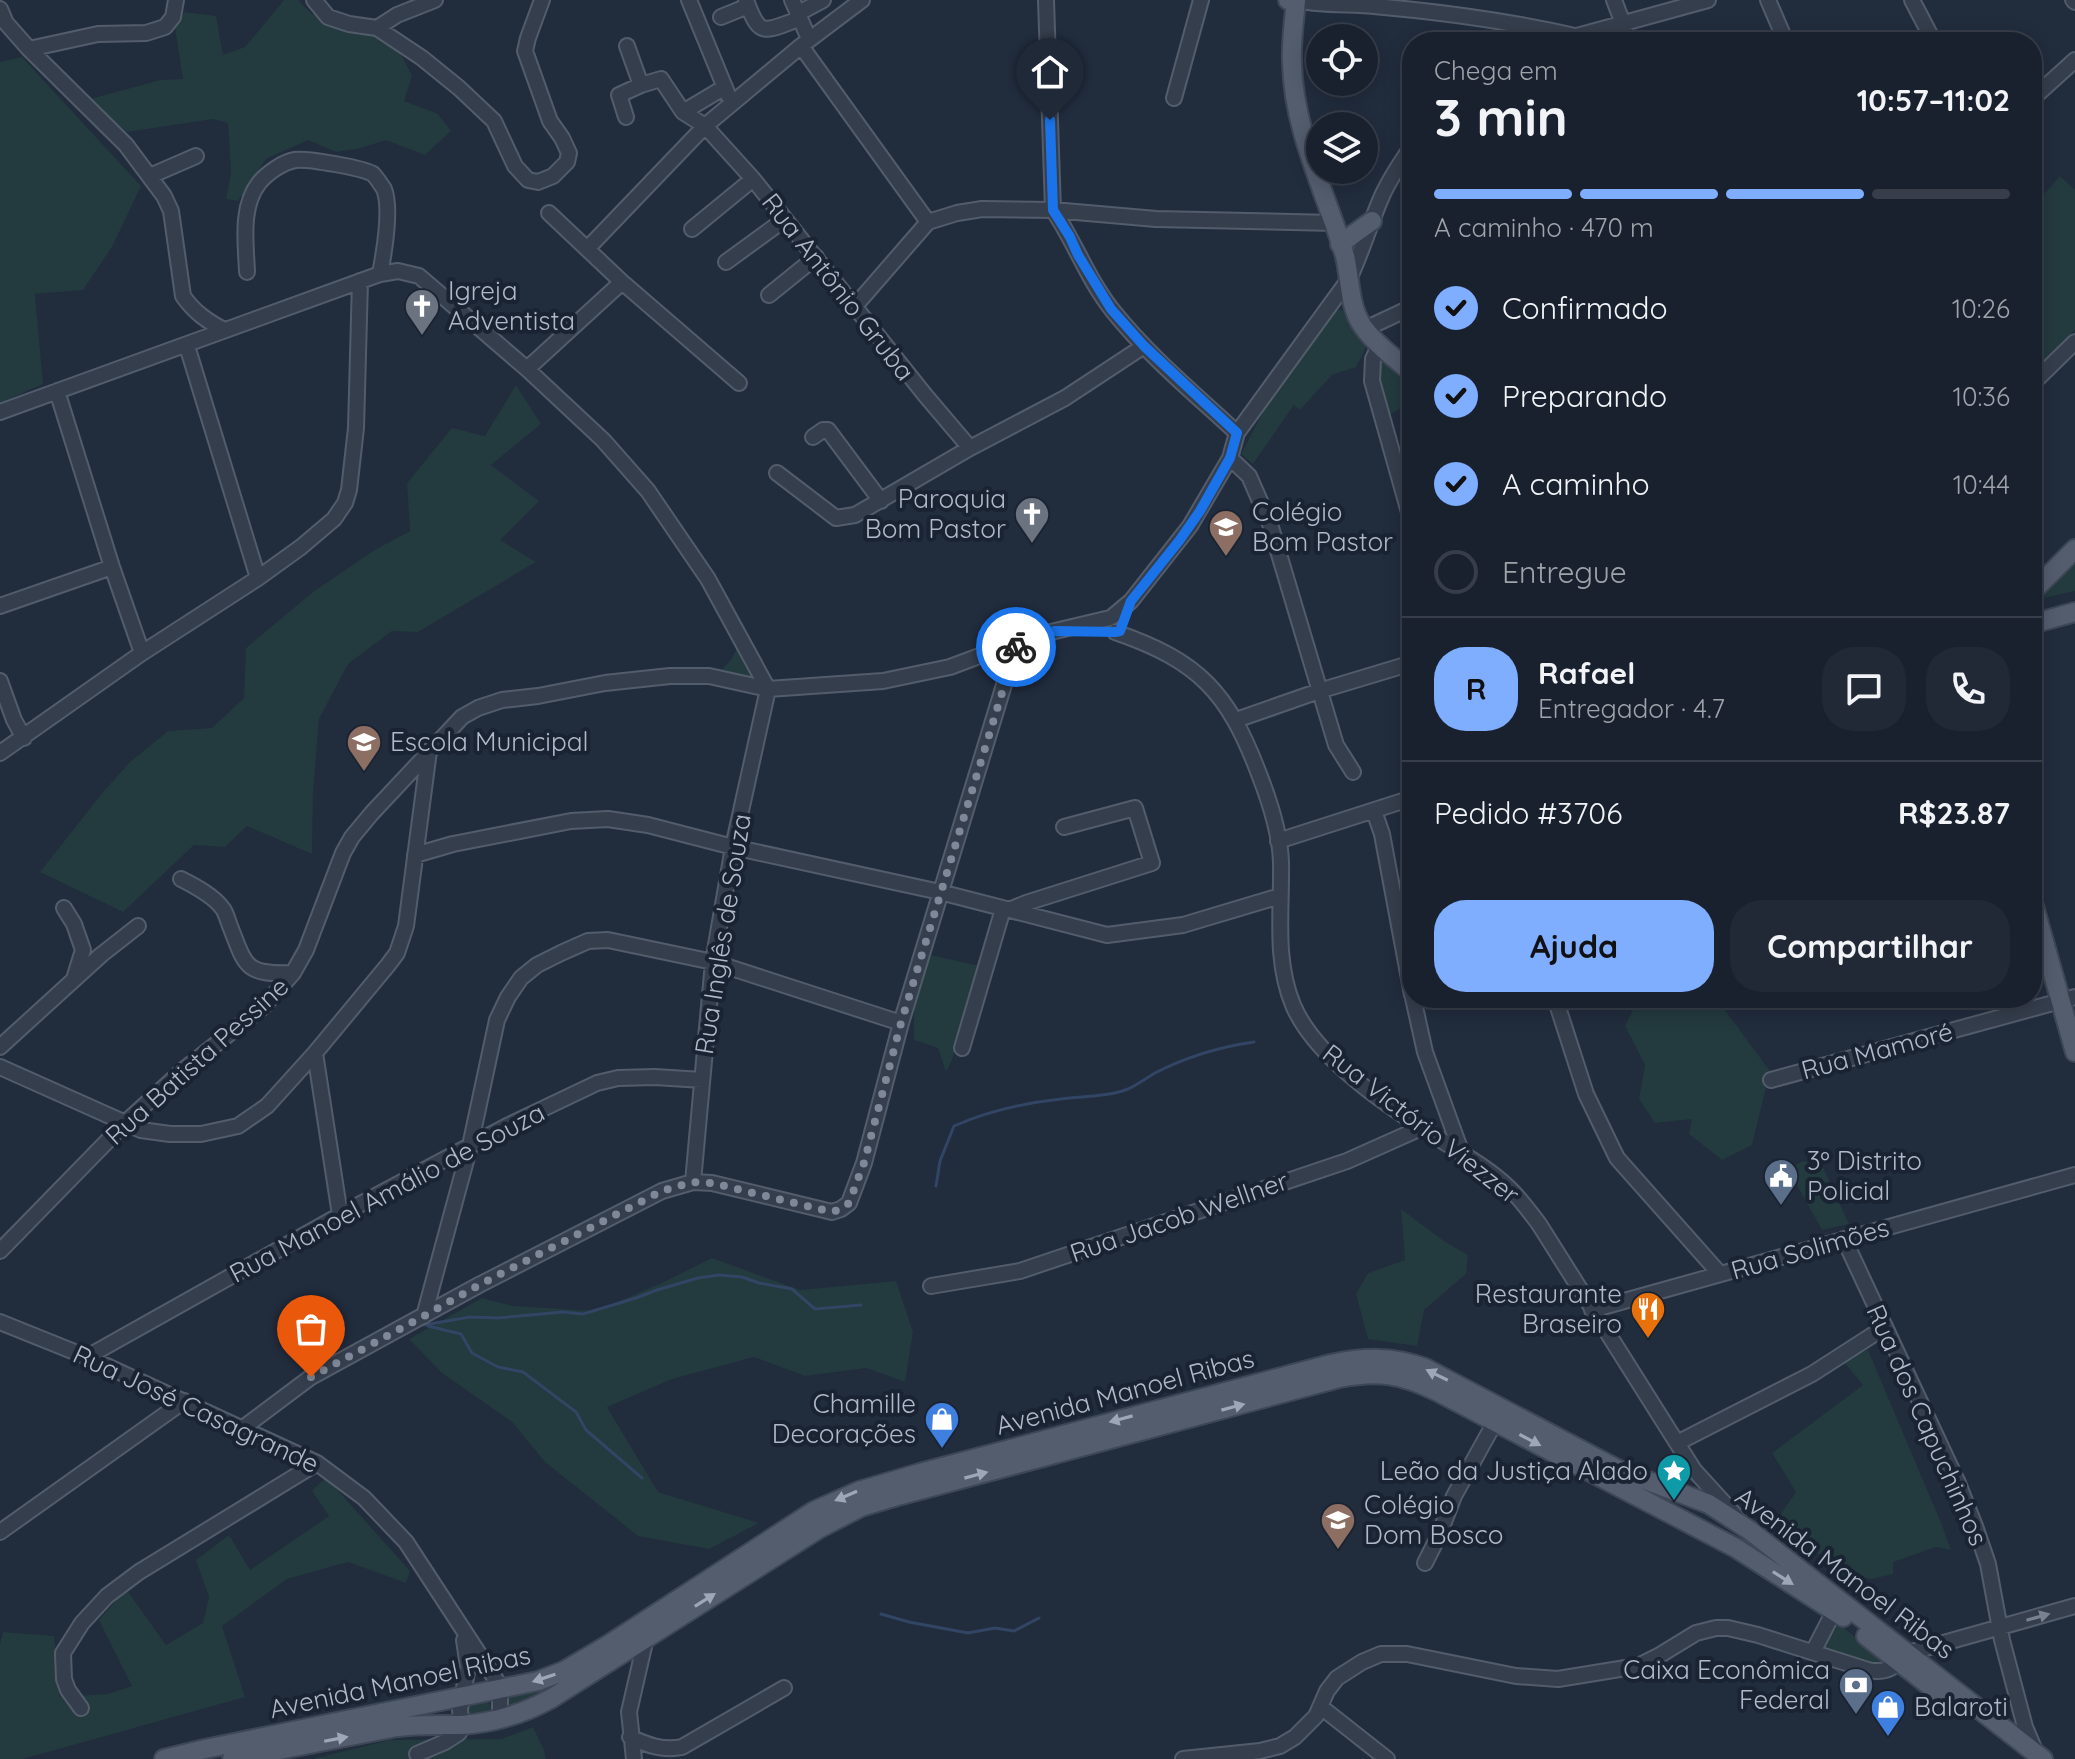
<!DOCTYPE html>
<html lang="pt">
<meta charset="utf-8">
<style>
:root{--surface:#19212e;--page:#222936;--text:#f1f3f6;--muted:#9fa3aa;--line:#373e4a;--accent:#7fadff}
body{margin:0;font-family:Quicksand,sans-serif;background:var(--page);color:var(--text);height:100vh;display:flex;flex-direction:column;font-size:30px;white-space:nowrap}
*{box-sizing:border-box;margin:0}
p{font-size:26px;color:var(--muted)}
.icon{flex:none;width:44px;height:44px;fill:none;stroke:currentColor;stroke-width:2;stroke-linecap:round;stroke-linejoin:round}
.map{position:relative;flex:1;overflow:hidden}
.drawer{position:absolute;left:1402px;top:32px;width:640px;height:976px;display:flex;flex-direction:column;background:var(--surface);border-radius:32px;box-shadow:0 4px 20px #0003,0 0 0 2px var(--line)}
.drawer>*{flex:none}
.buttons{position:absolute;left:1306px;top:24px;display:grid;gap:16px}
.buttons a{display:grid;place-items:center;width:72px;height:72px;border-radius:50%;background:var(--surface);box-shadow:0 4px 20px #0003,0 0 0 2px var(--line);font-size:40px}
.pin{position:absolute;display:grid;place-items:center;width:68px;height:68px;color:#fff;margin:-82px -34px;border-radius:50% 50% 50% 0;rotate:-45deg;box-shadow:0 0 8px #0007}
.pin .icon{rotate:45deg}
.courier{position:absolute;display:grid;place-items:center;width:80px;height:80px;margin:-40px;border:6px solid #1a73e8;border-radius:50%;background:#fff;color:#222;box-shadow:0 2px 10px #0007}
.headline em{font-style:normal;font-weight:800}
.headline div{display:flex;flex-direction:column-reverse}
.headline{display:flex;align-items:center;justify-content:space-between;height:136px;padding:0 32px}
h1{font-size:52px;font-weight:800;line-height:60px}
.bar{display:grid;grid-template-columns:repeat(4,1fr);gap:12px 8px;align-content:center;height:96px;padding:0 32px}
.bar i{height:10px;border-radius:6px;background:var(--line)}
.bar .on{background:var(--accent)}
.bar p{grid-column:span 4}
.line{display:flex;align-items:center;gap:20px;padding:0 32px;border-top:2px solid var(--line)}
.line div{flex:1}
.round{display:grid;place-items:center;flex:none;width:84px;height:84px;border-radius:32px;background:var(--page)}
ol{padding:0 32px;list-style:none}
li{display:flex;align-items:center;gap:24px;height:88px}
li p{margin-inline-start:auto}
li .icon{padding:8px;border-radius:50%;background:var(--accent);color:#111;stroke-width:4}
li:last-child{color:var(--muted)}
li i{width:44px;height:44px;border:4px solid var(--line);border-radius:50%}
.cta{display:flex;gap:16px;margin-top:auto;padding:16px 32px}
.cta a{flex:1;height:92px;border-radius:32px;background:var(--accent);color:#111;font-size:32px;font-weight:800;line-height:92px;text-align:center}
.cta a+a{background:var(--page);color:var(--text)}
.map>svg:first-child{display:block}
</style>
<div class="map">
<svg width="2075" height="1759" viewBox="0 0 2075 1759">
<rect width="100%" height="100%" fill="#212c3d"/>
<path fill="#233a3e" d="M284,0H298L312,14L354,30L381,37L393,46L403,58L412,76L404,101L438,114L451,131L425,155L386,140L361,148L336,152L308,140L266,159L238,201L226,199L231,173L228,123L213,119L127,132L87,100L160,80L183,79L175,28L184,12L216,16L223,55L245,47Z
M1485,29L1547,39L1539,42H1486Z
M22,57L141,186L112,247L83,290L35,294L43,384L0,403V62Z
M2060,176L2075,190V329L2032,374V194L2038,201Z
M1338,310H1343L1354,331L1367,342L1364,352L1356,367L1332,375L1300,410L1294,405L1253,464L1241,454L1268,403L1333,313Z
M1377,360H1382L1412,388V402L1389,415L1376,367Z
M516,385L541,424L491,465L539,501L500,540L536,562L418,632L392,631L348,664L319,719L313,792L312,854L247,826L225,847L194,845L123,912L40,872L103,792L130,762L168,731L212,728L244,698L246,648L313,592L373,551L410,531L407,483L452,428L485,436Z
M2075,558V591L2040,599L2039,598Z
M737,648L757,679L720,671L731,660Z
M926,954L980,966L952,1060L946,1072L938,1048L914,1040V992Z
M1639,998H1716L1770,1071L1752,1145L1722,1160L1689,1134L1692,1119L1655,1123L1639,1099L1645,1065L1625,1026Z
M1803,1161L1822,1165L1849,1224L1822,1230L1788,1169Z
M1401,1209L1444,1241L1468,1255L1466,1274L1424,1310L1417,1346L1368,1339L1356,1294L1368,1273L1405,1260Z
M712,1258L800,1290L896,1281L913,1332L905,1382L866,1368L805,1376L754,1357L672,1379L607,1407L658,1492L759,1523L709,1549L638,1536L545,1462L512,1422L442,1373L409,1339L482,1298L513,1306L596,1311L664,1282Z
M1868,1350L1942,1525L1951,1550L1936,1547L1893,1562V1574L1872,1579L1842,1575L1778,1518L1796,1492L1772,1453L1863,1385L1843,1361Z
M326,1477L410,1571L406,1583L348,1562L287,1579L222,1626L245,1697L23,1759H0V1644L3,1632L54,1636L60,1697L108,1694L132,1686L99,1620L126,1589L166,1645L203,1623L209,1597L196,1560L229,1535L250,1570L329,1516L312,1491Z
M1837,1622L1885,1662L1871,1664L1822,1649Z
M560,1678L563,1684L513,1707L508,1703V1694Z
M485,1700L488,1701L491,1708C485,1716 476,1717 466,1716L467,1704Z
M533,1727L544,1750L546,1759H312L390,1740L501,1739Z"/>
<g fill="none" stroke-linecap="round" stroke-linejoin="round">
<path stroke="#324564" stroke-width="3" d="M936,1186L940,1161L954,1126C988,1111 1024,1103 1061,1099C1083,1096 1108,1097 1128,1089C1137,1085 1146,1078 1155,1073C1186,1057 1219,1047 1254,1042
M424,1325L470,1317L498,1318L563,1312L583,1314L636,1298L657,1290L698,1278L719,1275L742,1277L759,1283L792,1289L815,1309L861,1305
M428,1326L461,1334L472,1353L498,1367L523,1372L576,1412L586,1430L642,1478
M881,1614L909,1622L968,1633L995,1628L1014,1631L1039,1618"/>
<g stroke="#535c6b" stroke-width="18">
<path id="minor" d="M314,0L328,17L349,24L377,28L422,58L459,88L494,121L515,166L528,180L538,182L553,176L567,162L569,153L562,138L550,121L525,51L528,38L542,0
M689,0L728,95
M746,0C760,39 764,31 799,19
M792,0L809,39
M1046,0L1053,210C1075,242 1088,280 1113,311C1149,356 1195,394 1237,433
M1296,0C1313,5 1353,4 1374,6C1442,12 1509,21 1575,36
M1614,0L1630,42
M1768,0L1786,42
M1912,0L1934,42
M2073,0L2075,2
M0,9L6,23L29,49L126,145L164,196L171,211L183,296C194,312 207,321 224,330
M797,14L823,0
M721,17L748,6
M377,28L397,15L435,0
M1566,39L1708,0
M627,46L641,85
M801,46L928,222
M29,49L98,34L146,33L165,27L173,17L176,0
M1174,98L1201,0
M2032,99L2075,60
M683,112L705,126L753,179L925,395L970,448
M626,117L619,95L641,85L661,79L683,112L725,87
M150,176L196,156
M549,213L622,282L739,383
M692,229L753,179
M587,249L705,126L801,46L862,0
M726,262L785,219
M247,272C246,244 240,207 259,183C267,173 283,162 295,160C307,158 363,168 373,174C376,177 382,186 384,189C392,209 384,253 380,274
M769,295L816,257
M855,306L928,222L957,213L982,209L1053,210L1156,219L1334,223
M1365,329L1412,307
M1380,344L1373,359L1372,381L1412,523
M187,346L258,578
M527,369L622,282
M2032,384L2075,342
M57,391L112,567L142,653
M0,412L380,274L398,271L419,276L527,369L603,440L648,491L708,579L768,689
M813,437L823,430H828L881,501
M1230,458L1249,476L1270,524L1336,745L1353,772
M777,473L836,518L855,515L970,448L1065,398L1144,346
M0,606L112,567
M1112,617L1131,601L1190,526L1230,458L1237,433L1349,279C1362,252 1370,223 1382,196C1390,178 1401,162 1412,146
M1115,632C1199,661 1228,692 1259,774C1270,802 1280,832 1281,862C1282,910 1274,959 1293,1005C1316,1060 1395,1111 1444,1142C1466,1156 1489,1169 1508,1187C1520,1198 1529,1211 1539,1224L1694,1470L1735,1515
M0,681L14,720L24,738
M1236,720L1319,691L1412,663
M0,753L142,653L258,578L301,547L334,519L345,503L349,490L356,428L360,281
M1374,811L1382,834L1412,995
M1278,841L1412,798
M415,855L453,844L571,821L608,819L648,825L733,847L940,892L1107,935L1183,925L1280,896
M181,879C195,886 214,896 223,909C226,913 228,921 230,926C246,967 245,975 293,973
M64,908L74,924L83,950L74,979
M1009,910L1026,903L1152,863L1135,808L1064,827
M1413,998L1425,1052L1462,1154
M1555,998L1586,1094L1617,1158L1720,1274
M0,1047L101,955L138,926
M962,1048L1003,909
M315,1053L340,1215
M0,1067L141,1130L170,1134H201L238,1126L267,1106L315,1053L388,965L397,953L406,926L429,751
M1771,1080L2075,997
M693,1182L713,962L733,847L768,689
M1844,1239L1958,1483L1975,1526L1988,1564L2002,1640L2025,1727L2036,1753
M0,1251L125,1123L182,1071L263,1007L293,973L306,950L343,853L352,837L372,813L462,717L478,708L502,700L538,696L605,683L670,676H709L768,689L883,681L950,667L1030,637L1110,618
M931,1286L1020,1271L1347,1161L1421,1128
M1592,1310L2075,1175
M424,1316L470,1146L497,1020L508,997L521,978L537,965L561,953L588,941L608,940L713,962L901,1023
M0,1322L87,1357L317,1463L364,1498L406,1542L498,1683L500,1689V1719
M87,1357L340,1215L509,1125L597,1083L618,1078L655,1077L702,1080
M243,1428L311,1377L479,1285L662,1191L693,1182L712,1183L832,1212L841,1209L849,1203L864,1163L901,1023L1017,642
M1677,1443L1812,1374L1885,1327
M0,1532L184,1401
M1425,1563L1439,1535L1454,1496L1495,1422
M1813,1652L1834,1611
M1321,1707L1387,1759
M81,1708L68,1690L64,1679L63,1653L82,1623L107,1596L139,1572L317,1463
M630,1737C647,1745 663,1751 682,1747L784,1688
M417,1754L445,1742L459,1733L461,1725L460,1709L468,1667L464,1640
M634,1759L629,1712L646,1638
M1183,1759L1260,1751L1280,1746L1295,1737L1316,1716L1327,1691L1337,1678L1362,1662L1381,1654H1407L1516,1676L1558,1679L1638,1666L1660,1655L1696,1633L1716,1628H1728L1758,1635L1868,1670C1886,1674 1896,1667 1908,1653L2075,1606"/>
</g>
<g stroke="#3e4756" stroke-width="22">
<path id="major" d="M1288,0L1296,1C1294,21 1291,42 1292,62C1293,130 1326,193 1345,256C1350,277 1349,303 1360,322C1372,342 1395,358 1412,373
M1340,244L1372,221
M2032,592L2075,549
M2032,624L2075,612
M2032,899L2075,1052
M1866,1636L1944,1697
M164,1759L205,1749L538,1681L564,1671L608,1645L814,1511L859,1491L920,1473L1331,1364C1364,1357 1393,1356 1425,1368L1619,1470L1709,1504L1749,1530L2043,1759
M232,1759L397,1727C418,1724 439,1725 461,1725C494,1723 523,1714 552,1698L820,1528L861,1507L901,1495L1339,1378C1379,1370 1402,1374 1438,1392L1736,1548L1843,1617"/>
</g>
<use href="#minor" stroke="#353e4d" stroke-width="14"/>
<use href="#major" stroke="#535d6e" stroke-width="18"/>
</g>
<defs><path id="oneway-solid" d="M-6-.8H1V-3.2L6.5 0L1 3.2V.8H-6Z" transform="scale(2)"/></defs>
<g fill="#9da7b7">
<use href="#oneway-solid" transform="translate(1437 1375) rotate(-154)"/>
<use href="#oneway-solid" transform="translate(1233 1407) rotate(-15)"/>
<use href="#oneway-solid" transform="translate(1121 1419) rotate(165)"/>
<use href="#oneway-solid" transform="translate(1530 1440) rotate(28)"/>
<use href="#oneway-solid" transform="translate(976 1475) rotate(-15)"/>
<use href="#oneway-solid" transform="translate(846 1496) rotate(157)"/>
<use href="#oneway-solid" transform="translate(1783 1578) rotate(32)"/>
<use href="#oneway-solid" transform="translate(705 1600) rotate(-32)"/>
<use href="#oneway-solid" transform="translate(544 1678) rotate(162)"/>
<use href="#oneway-solid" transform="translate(336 1739) rotate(-11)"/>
</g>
<use fill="#798291" href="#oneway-solid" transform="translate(2038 1617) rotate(-16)"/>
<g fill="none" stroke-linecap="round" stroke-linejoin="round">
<path stroke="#7e8898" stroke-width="8" stroke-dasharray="0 14.4" d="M311,1377L424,1316L479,1285L662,1191L693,1182L712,1183L832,1212L841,1209L849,1203L864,1163L901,1023L1016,647"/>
<path stroke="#1a73e8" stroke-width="10" d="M1016,647L1017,642L1054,631L1115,632L1120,631L1131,601L1179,541L1200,511L1230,458L1237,433L1144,346L1111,309L1078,255L1070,237L1053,210L1050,120"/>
</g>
<defs>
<g id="church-pin" transform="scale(1.8)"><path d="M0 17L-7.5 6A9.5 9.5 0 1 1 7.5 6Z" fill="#6b7280" stroke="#1a2332"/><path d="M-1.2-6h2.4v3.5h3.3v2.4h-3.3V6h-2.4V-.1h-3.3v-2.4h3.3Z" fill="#fff"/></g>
<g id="university-pin" transform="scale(1.8)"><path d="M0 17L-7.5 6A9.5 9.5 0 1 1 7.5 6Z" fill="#8d6e63" stroke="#1a2332"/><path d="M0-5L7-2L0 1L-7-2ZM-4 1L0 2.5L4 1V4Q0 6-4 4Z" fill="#fff"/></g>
<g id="school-pin" transform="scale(1.8)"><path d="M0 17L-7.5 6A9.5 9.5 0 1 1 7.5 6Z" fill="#8d6e63" stroke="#1a2332"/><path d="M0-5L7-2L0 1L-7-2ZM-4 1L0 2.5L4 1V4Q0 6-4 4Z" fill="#fff"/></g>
<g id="civic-pin" transform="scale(1.8)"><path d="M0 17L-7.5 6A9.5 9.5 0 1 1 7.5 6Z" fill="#5c6f8a" stroke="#1a2332"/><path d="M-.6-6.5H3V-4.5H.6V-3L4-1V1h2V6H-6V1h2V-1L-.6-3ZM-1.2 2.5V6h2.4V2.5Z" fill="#fff"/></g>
<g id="restaurant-pin" transform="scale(1.8)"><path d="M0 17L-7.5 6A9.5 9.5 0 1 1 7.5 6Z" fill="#e8710a" stroke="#1a2332"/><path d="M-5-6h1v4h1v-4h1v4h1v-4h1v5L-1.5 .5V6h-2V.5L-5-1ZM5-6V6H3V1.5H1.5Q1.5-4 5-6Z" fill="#fff"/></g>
<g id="shop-pin" transform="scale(1.8)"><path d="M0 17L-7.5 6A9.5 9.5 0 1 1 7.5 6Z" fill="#3f7fe0" stroke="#1a2332"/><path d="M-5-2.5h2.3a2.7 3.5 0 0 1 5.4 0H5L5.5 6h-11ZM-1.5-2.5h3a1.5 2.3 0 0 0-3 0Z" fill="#fff"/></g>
<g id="sight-pin" transform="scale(1.8)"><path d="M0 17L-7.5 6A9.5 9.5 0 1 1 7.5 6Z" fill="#0f9aa8" stroke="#1a2332"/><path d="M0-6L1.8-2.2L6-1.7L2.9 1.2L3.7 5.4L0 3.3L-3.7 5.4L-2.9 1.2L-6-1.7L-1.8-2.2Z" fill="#fff"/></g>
<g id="bank-pin" transform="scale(1.8)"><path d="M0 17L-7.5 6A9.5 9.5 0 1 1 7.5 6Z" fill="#5c6f8a" stroke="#1a2332"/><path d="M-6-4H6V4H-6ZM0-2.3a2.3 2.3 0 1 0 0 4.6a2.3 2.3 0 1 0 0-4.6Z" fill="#fff"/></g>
</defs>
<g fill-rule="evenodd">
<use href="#church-pin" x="422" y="306"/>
<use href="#church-pin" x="1032" y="514"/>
<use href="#university-pin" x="1226" y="527"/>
<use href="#school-pin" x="364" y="742"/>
<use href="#civic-pin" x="1781" y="1176"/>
<use href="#restaurant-pin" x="1648" y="1309"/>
<use href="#shop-pin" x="942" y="1419"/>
<use href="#sight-pin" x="1674" y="1471"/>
<use href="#school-pin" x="1338" y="1520"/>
<use href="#bank-pin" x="1856" y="1685"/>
<use href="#shop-pin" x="1888" y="1707"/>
</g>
<g text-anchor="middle" stroke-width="8" stroke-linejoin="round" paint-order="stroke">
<g font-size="26" fill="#b0b9c9" stroke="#1a2332">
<text transform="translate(838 287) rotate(52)" y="9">Rua Antônio Gruba</text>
<text transform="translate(723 934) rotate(-81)" y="9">Rua Inglês de Souza</text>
<text transform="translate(1877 1051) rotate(-15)" y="9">Rua Mamoré</text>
<text transform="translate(197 1061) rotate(-42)" y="9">Rua Batista Pessine</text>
<text transform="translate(1421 1124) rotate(38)" y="9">Rua Victório Viezzer</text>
<text transform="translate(387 1193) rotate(-28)" y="9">Rua Manoel Amálio de Souza</text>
<text transform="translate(1179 1217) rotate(-19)" y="9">Rua Jacob Wellner</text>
<text transform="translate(1810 1249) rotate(-16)" y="9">Rua Solimões</text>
<text transform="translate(1125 1392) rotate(-15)" y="9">Avenida Manoel Ribas</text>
<text transform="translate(196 1409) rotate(25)" y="9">Rua José Casagrande</text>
<text transform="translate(1927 1425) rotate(66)" y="9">Rua dos Capuchinhos</text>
<text transform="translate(1845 1573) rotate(37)" y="9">Avenida Manoel Ribas</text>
<text transform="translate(400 1682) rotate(-12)" y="9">Avenida Manoel Ribas</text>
</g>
<g font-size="26" fill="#b0b9c9" stroke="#1a2332" text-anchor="start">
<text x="448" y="300">Igreja<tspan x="448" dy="30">Adventista</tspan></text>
<text x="1006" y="508" text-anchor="end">Paroquia<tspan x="1006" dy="30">Bom Pastor</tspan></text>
<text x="1252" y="521">Colégio<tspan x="1252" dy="30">Bom Pastor</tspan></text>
<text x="390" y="751">Escola Municipal</text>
<text x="1807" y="1170">3º Distrito<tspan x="1807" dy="30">Policial</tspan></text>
<text x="1622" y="1303" text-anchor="end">Restaurante<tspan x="1622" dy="30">Braseiro</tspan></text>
<text x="916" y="1413" text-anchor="end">Chamille<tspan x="916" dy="30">Decorações</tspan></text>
<text x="1648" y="1480" text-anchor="end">Leão da Justiça Alado</text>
<text x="1364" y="1514">Colégio<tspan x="1364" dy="30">Dom Bosco</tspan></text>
<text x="1830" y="1679" text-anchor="end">Caixa Econômica<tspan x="1830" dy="30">Federal</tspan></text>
<text x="1914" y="1716">Balaroti</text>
</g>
</g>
</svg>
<div class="buttons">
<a><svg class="icon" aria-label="locate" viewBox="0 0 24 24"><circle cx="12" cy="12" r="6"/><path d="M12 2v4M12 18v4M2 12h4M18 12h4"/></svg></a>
<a><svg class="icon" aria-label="layers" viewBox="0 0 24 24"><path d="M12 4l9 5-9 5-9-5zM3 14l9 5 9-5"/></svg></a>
</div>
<div class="pin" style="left:311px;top:1377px;background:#ea580c"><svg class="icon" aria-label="bag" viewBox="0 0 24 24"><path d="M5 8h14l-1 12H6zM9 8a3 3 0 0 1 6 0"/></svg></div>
<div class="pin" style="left:1050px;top:120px;background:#1f2937"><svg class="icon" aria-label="home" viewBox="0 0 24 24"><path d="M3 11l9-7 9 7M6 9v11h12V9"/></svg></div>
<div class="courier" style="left:1016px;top:647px"><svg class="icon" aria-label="bike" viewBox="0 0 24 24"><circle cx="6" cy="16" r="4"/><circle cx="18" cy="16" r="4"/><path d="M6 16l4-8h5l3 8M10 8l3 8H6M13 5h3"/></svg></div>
<section class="drawer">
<div class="headline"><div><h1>3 min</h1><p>Chega em</p></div><em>10:57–11:02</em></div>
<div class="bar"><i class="on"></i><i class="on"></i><i class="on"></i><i></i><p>A caminho · 470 m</p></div>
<ol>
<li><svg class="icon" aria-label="check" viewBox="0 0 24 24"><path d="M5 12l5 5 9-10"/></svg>Confirmado<p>10:26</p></li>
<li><svg class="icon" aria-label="check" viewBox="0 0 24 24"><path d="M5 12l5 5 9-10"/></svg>Preparando<p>10:36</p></li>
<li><svg class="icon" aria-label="check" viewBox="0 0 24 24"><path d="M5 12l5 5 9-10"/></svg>A caminho<p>10:44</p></li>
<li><i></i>Entregue</li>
</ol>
<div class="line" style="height:144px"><b class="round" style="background:var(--accent);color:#111">R</b><div><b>Rafael</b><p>Entregador · 4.7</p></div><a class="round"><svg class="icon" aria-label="chat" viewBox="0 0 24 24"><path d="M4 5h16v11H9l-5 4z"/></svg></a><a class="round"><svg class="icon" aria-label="phone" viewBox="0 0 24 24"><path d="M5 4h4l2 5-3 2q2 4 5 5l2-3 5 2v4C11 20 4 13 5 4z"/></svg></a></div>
<div class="line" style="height:104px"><div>Pedido #3706</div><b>R$23.87</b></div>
<div class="cta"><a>Ajuda</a><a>Compartilhar</a></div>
</section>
</div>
